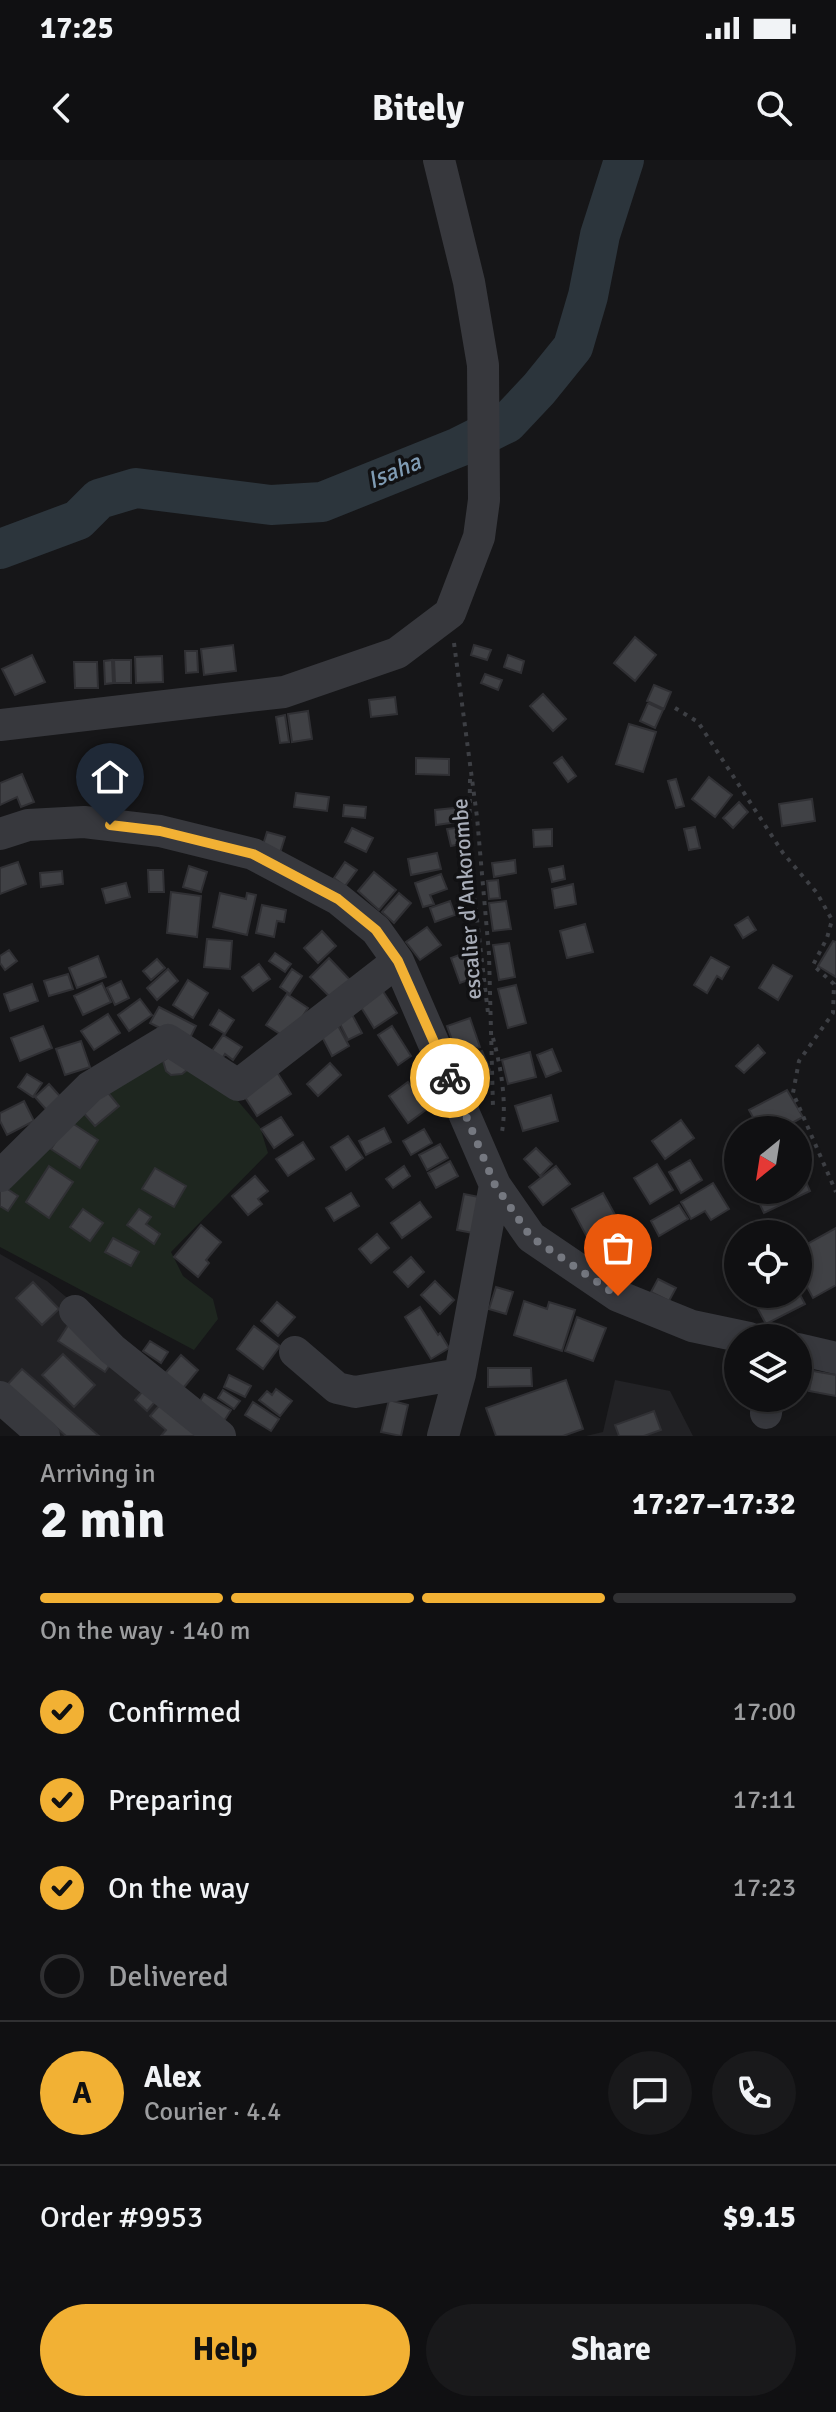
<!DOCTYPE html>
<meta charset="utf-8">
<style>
:root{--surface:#101012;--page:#19191b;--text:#f1f3f6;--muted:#9c9d9f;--line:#303032;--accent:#f2b134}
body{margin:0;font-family:Signika,sans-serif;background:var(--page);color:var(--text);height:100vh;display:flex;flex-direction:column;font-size:30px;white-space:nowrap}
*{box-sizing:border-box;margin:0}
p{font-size:26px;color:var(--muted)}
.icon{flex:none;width:44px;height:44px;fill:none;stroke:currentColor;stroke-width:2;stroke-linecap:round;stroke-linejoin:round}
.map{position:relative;height:1276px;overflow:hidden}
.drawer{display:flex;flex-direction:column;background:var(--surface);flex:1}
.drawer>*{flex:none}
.needle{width:52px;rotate:210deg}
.controls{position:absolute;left:724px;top:956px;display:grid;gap:16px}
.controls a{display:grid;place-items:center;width:88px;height:88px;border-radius:50%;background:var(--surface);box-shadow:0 4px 12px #0003,0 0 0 2px var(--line);font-size:40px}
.pin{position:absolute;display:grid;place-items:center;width:68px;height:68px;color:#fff;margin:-82px -34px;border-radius:50% 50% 50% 0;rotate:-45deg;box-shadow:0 0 8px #0007}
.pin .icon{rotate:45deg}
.courier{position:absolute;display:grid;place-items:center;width:80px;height:80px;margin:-40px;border:6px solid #f2b134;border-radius:50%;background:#fff;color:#222;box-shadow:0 2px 10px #0007}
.overview em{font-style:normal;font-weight:700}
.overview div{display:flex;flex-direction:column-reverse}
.overview{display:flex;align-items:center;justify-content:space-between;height:136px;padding:0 40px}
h1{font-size:52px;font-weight:700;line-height:60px}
.bar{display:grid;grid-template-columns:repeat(4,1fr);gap:12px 8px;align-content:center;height:96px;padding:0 40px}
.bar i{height:10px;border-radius:6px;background:var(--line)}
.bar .current{background:var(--accent)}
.bar p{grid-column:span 4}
.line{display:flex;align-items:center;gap:20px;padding:0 40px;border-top:2px solid var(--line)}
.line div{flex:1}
.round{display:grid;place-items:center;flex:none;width:84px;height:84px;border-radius:42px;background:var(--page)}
ol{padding:0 40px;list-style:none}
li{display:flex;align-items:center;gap:24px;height:88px}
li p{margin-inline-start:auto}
li .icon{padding:8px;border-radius:50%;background:var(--accent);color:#111;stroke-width:4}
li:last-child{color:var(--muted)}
li i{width:44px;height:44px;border:4px solid var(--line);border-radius:50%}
.primary-button{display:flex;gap:16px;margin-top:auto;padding:16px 40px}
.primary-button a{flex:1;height:92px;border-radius:48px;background:var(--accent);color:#111;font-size:32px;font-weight:700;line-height:92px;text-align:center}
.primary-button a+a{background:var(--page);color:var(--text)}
.status{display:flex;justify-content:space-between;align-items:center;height:56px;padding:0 40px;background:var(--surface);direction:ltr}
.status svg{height:22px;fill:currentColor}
header{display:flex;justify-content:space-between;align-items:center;height:104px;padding:0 40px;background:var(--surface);font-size:36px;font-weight:700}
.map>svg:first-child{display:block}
</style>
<div class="status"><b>17:25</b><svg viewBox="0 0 49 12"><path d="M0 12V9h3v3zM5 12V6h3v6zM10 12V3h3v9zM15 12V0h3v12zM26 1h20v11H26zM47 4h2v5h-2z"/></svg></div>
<header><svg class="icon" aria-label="back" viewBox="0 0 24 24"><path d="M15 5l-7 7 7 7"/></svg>Bitely<svg class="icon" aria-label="search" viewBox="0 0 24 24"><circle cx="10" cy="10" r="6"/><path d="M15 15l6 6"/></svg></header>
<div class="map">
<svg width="836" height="1276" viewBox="0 0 836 1276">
<rect width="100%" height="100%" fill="#161618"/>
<path fill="#222225" d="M0,1094L47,1121L233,1276H55L0,1226Z
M615,1220L670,1231L693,1276H586L603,1272Z"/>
<path fill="#1e261f" d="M165,892L208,906L260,967L268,993L171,1092L183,1116L213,1139L218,1159L194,1190L0,1087V1032L95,932Z"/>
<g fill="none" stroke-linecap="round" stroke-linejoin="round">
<path stroke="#2c353c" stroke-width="40" d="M0,389L78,360L99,339L136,328L271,345L322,342L459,287L507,263L539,229L573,187L588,136L600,75L624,0"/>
</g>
<path fill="#404145" stroke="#303034" stroke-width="2" d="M635,477L656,495L635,521L614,503Z
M233,485L236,511L204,515L201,489Z
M474,485L491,490L487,500L471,495Z
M185,491H197L198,512L186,513Z
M32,495L45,522L15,535L2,509Z
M508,495L524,501L521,513L504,507Z
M162,496L163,522L136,523L135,497Z
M112,500L113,523L105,524L104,501Z
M114,500H131V523H115Z
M74,502H97L98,528H75Z
M485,514L502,520L498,530L481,523Z
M654,525L671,532L664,549L647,541Z
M543,534L566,559L553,571L530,546Z
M395,537L397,554L371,557L369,540Z
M648,543L663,550L655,568L640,561Z
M308,551L312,579L292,582L288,554Z
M285,555L289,582L280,583L276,557Z
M629,564L656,572L643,612L616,604Z
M562,597L576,616L568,622L554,603Z
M416,598L449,599V615L416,614Z
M22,614L34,642L21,647L17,637L0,645V623Z
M709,617L732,635L715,657L692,639Z
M676,619L684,646L676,648L668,621Z
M296,633L329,637L327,651L294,647Z
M812,639L815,661L782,666L779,644Z
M739,642L748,652L733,668L723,658Z
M344,645L366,647L365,658L343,656Z
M463,647L465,661L436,665L435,650Z
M462,667L465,683L451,686L447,669Z
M695,667L700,688L689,690L684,669Z
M352,668L373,678L366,692L345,682Z
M552,669V686L534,687L533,670Z
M267,672L285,677L280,693L262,688Z
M437,693L441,709L411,715L408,699Z
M515,700L516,713L494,717L492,703Z
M18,702L26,724L0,734V708Z
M345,702L357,710L345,726L334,718Z
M189,706L207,712L201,732L183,727Z
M563,706L565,719L552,722L549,709Z
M148,710H163L164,732H149Z
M62,711L63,724L41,727L40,713Z
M374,712L396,730L379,750L358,731Z
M441,714L447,729L430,735L434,744L423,747L415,723Z
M498,720L500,738L489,739L487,721Z
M126,723L130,737L106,743L102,729Z
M573,724L576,744L555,748L552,729Z
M171,732L201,736L197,777L167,773Z
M220,733L246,739L247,733L256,735L247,775L213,767Z
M399,733L411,743L394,763L382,752Z
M450,741L455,755L435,762L430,748Z
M506,741L511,769L493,771L489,743Z
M262,745L286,750L284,762L277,761L274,777L256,773Z
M748,757L756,770L743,778L735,765Z
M585,764L593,792L567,798L560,771Z
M427,767L441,785L420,800L406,782Z
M322,771L336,786L318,803L304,788Z
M207,779L232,781L230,809L204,807Z
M833,781L836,782V817L818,806Z
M509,783L515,817L499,820L493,785Z
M9,790L17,801L5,810L0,803V796Z
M467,792L476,817L460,823L451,798Z
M275,793L291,804L285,812L269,801Z
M98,796L106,817L77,828L69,808Z
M711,797L729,807L722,819L717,816L707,833L694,825Z
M329,798L351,821L332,839L310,817Z
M157,799L165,808L151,820L143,811Z
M259,804L270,819L253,831L242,817Z
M773,805L792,816L778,840L759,828Z
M168,809L178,821L157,840L147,828Z
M292,809L302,816L290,834L280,827Z
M68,814L73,829L49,836L44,821Z
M188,820L208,833L193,858L173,845Z
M121,821L129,838L115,845L107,828Z
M102,823L111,842L83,855L74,836Z
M32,824L38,841L10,851L4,834Z
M379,825L397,853L374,868L356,839Z
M516,825L526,863L508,868L498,829Z
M287,834L308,848L288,879L266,865Z
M140,839L152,855L129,871L118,855Z
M159,847L196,866L188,882L150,863Z
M349,849L362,873L348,880L336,856Z
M219,850L234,860L225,874L210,865Z
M108,854L120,873L94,890L81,871Z
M470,858L480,887L457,894L447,866Z
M335,860L349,886L332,896L318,869Z
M43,866L52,888L20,901L11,878Z
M392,866L411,896L398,905L378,875Z
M223,875L242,887L233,900L225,894L218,905L207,898Z
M81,881L90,907L65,915L56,889Z
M758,885L765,893L744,913L736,906Z
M552,889L561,911L546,917L537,895Z
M180,890L187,910L182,914L171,915L166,911L163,901Z
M482,891L490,910L476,916L469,896Z
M530,892L536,917L508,924L502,900Z
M330,903L341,915L318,936L307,924Z
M273,906L291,934L257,956L239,928Z
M27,914L42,923L33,937L18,927Z
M408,922L427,949L408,963L389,936Z
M49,924L66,943L52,956L35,937Z
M105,929L119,946L95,966L81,950Z
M787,930L803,957L779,970H760L749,950Z
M551,935L558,961L523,971L515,946Z
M24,941L34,961L7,975L0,961V953Z
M281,957L293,975L274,988L261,969Z
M681,960L694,978L665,999L652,981Z
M69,961L98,980L80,1008L51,989Z
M384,968L391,982L366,995L359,981Z
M424,969L432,983L411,995L403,981Z
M348,976L363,998L346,1010L331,987Z
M303,982L314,999L288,1016L276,999Z
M440,984L448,998L427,1010L419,995Z
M536,988L552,1004L540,1016L524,999Z
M690,1000L702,1020L681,1033L669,1012Z
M450,1001L458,1016L436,1028L428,1013Z
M657,1004L673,1030L650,1044L634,1018Z
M798,1004L810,1031L764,1053L753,1030H798Z
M49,1006L73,1022L49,1058L26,1042Z
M404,1006L410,1016L393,1028L386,1019Z
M556,1006L570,1024L543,1045L529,1027Z
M155,1008L186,1026L174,1047L142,1029Z
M255,1016L268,1031L258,1039L262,1044L248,1055L232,1036Z
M713,1023L729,1049L711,1060L705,1051L691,1059L681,1042Z
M3,1026L18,1036L8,1051L0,1046V1031Z
M351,1033L359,1046L334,1061L326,1048Z
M603,1033L618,1060L587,1077L572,1049Z
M464,1034L479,1037L473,1073L457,1070Z
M420,1042L431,1057L402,1078L391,1063Z
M679,1045L688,1059L659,1076L651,1061Z
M83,1049L103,1063L90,1081L70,1067Z
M139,1049L151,1057L146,1064L160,1074L154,1084L127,1065Z
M201,1065L221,1082L206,1100L209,1103L198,1117L174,1097Z
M836,1068V1125L813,1138L798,1110V1089Z
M377,1074L389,1088L371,1103L359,1089Z
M113,1078L139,1092L131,1106L105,1092Z
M411,1097L424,1112L408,1127L394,1112Z
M658,1119L676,1128L669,1141L651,1132Z
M435,1121L454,1140L440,1154L421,1135Z
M33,1122L59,1149L42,1165L16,1138Z
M496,1127L513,1132L506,1154L489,1149Z
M798,1131L805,1144L766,1164L750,1134H798Z
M524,1141L547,1149L549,1142L575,1150L562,1191L514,1175Z
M277,1142L295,1157L278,1176L261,1161Z
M420,1147L438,1175L440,1173L449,1188L431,1199L405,1157Z
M577,1157L606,1168L593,1201L565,1191Z
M69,1164L116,1196L105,1212L58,1181Z
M254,1166L280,1186L263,1209L237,1189Z
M150,1181L168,1192L161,1203L143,1191Z
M63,1194L95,1225L74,1247L42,1215Z
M181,1195L198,1210L180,1232L162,1217Z
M488,1208H531L532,1226L488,1227Z
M22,1209L99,1276H66L7,1225Z
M813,1211L836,1215V1236L809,1231Z
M229,1215L251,1226L245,1237L224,1227Z
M566,1220L583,1269L563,1276H496L486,1248Z
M149,1224L161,1235L147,1251L135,1240Z
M276,1229L292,1241L280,1256L259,1240L267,1231L272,1235Z
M223,1230L240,1241L234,1249L218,1238Z
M204,1234L231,1250L224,1261L197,1246Z
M166,1238L211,1276H161L166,1270L150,1256Z
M389,1240L408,1245L401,1276L381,1272Z
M253,1242L279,1259L271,1271L245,1255Z
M654,1251L661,1270L644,1276H619L615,1265Z"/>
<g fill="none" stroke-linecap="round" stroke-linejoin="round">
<path stroke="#3d3f44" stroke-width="4" stroke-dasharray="4 6" stroke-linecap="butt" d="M454,483L477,657L489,794L493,948
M675,548L698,562L783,693L817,733L832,760L827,778L813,805L834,824L833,853L799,901L793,933L836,1032
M470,619L469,691L488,853
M493,878C501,907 507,942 502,972"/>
<path stroke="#37383d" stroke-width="32" d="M0,565L284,532L397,493L450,453L479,377L484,340L483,205L469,122L439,0
M0,674L28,665L84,662L160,671L253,694L338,739L376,770L398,801L495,1025L531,1077L618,1136L692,1166L749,1178
M0,1016L90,927L168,880L238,925L398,801
M75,1151L112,1189L220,1276
M798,1189L836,1198
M295,1192L337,1228L355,1232L460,1214
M0,1237L44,1276
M766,1253L768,1238
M443,1276L460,1214L495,1025"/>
</g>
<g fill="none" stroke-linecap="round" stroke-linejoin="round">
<path stroke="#757880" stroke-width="8" stroke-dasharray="0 14.4" d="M450,918L495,1025L531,1077L618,1136"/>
<path stroke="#f2b134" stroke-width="10" d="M110,665L160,671L253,694L338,739L376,770L398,801L450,918"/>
</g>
<g text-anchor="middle" stroke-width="7" stroke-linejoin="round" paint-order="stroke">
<g font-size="22" fill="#a8adb8" stroke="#111113">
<text transform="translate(466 739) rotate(-94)" y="8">escalier d'Ankorombe</text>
</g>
<g font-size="24" font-style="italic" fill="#7f9bb3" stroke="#111113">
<text transform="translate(394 311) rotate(-23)" y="8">Isaha</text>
</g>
</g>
</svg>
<div class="controls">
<a><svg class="needle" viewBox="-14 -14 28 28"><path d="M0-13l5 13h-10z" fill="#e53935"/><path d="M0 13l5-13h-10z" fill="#9c9d9f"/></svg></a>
<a><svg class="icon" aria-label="locate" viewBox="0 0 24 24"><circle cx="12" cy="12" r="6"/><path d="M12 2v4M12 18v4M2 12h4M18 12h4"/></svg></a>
<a><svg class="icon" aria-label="layers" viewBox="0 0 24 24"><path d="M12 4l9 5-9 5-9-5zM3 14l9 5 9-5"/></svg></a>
</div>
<div class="pin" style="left:618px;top:1136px;background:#ea580c"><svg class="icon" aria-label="bag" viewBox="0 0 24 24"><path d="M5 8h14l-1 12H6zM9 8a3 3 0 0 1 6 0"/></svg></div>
<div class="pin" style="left:110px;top:665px;background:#1f2937"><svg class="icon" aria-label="home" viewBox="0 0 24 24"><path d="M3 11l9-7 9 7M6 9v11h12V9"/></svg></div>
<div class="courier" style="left:450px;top:918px"><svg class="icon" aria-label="bike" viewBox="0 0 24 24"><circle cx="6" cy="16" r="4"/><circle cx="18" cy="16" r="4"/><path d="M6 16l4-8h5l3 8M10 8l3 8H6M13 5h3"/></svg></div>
</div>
<section class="drawer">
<div class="overview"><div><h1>2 min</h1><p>Arriving in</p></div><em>17:27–17:32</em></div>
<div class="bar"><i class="current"></i><i class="current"></i><i class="current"></i><i></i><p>On the way · 140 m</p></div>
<ol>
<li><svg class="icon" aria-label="check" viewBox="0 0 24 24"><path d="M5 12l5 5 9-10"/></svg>Confirmed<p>17:00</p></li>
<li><svg class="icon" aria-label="check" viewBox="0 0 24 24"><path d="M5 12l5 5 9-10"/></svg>Preparing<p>17:11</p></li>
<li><svg class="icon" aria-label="check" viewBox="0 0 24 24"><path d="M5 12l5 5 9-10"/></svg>On the way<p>17:23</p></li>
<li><i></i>Delivered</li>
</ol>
<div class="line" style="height:144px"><b class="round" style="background:var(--accent);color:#111">A</b><div><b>Alex</b><p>Courier · 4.4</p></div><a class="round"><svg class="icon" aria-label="chat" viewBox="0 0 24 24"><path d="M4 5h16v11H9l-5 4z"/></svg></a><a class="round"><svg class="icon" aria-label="phone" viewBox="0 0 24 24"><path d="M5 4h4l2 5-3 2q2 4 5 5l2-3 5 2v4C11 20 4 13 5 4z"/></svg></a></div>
<div class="line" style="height:104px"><div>Order #9953</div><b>$9.15</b></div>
<div class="primary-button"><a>Help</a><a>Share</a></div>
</section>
